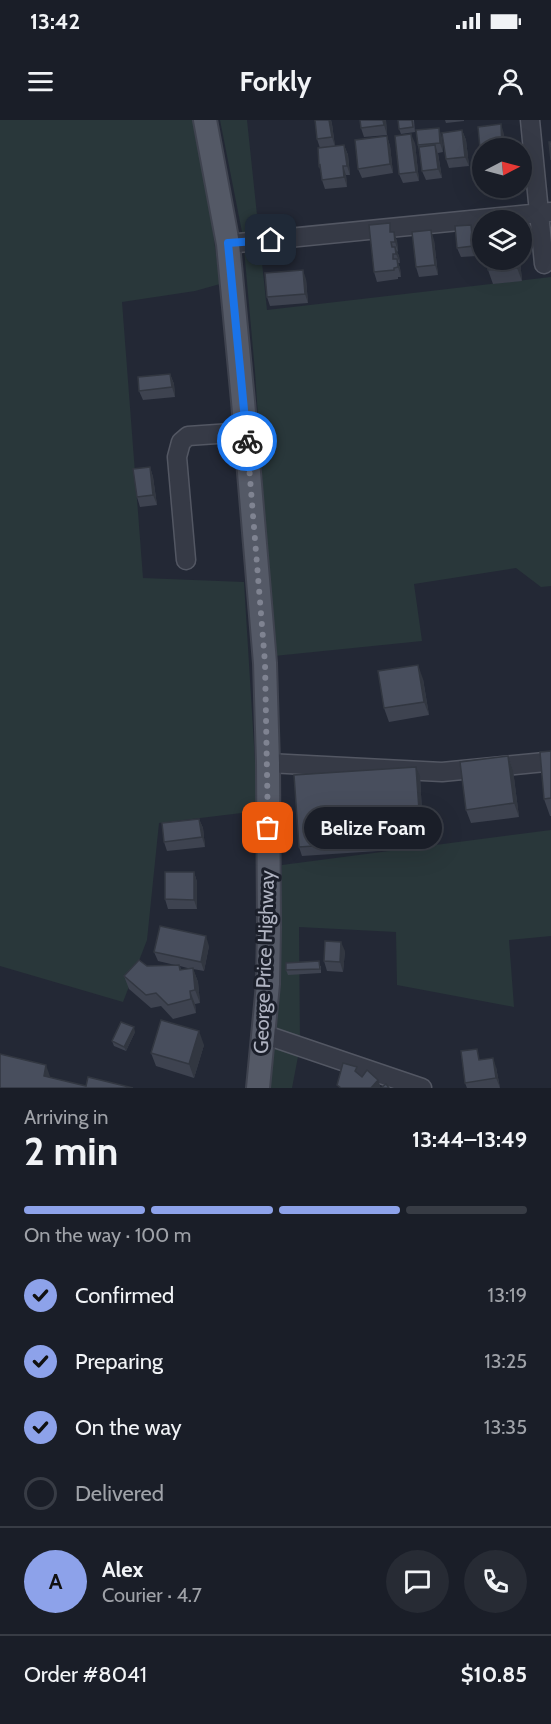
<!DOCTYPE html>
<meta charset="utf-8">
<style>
:root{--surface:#1a1e28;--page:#272b34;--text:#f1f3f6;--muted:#9fa2a8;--line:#383c45;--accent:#8da2ea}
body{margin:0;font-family:Cabin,sans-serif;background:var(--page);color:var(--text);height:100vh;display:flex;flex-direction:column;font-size:22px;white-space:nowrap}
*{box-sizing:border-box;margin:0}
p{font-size:20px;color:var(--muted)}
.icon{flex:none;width:33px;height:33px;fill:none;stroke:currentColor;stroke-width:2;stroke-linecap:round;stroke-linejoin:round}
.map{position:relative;height:968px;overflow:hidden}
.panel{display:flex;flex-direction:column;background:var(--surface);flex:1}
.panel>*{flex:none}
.needle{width:39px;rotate:84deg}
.controls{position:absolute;left:472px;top:18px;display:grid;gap:12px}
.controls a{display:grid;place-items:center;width:60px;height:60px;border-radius:50%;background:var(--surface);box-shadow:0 6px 24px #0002,0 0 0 2px var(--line);font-size:30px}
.pin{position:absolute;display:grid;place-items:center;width:51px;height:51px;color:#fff;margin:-26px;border-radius:12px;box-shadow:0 3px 9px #0006}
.courier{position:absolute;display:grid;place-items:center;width:60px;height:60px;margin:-30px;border:4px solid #1a73e8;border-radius:50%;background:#fff;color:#222;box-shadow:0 2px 8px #0007}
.bubble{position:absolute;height:42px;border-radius:21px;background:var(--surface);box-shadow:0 6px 24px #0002,0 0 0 2px var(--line);font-size:20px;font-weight:800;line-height:42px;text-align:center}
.headline em{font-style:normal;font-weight:800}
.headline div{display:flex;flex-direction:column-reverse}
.headline{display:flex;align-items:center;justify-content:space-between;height:102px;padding:0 24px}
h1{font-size:39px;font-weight:800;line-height:45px}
.bar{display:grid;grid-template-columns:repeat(4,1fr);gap:9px 6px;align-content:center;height:72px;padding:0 24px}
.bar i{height:8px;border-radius:4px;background:var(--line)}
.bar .on{background:var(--accent)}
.bar p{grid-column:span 4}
.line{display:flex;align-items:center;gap:15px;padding:0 24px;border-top:2px solid var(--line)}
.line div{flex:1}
.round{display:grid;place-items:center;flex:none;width:63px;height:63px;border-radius:32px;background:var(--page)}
ol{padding:0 24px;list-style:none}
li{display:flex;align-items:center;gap:18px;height:66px}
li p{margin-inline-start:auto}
li .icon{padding:6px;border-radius:50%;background:var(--accent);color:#111;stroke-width:4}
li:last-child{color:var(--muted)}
li i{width:33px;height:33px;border:3px solid var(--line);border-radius:50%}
.status{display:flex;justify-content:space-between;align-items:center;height:42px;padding:0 30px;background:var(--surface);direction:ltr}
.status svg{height:16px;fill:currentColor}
header{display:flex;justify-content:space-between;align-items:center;height:78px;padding:0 24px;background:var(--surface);font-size:27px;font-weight:800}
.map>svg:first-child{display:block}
</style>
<div class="status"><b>13:42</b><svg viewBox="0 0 49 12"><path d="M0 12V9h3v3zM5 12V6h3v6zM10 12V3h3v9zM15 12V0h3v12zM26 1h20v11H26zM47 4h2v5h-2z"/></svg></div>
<header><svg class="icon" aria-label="menu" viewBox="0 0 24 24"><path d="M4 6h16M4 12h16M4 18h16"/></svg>Forkly<svg class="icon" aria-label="person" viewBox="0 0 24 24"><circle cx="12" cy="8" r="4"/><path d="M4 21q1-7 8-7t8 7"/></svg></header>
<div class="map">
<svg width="551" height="968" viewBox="0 0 551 968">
<rect width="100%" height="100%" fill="#232835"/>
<path fill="#29373a" d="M0,0H194L203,39L220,164L195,171L122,182L143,458L244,462L258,691L159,703L147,820L123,882L0,846Z
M220,0H247L267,190L551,157V466L541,467L516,448L414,464L422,521L274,536L255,252L243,117Z
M551,710V816L509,820L514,887L397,865L396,812L299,807L300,926L292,968H269L280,844L282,745Z"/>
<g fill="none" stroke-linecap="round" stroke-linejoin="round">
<g stroke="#535763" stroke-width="21">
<path id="minor" d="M530,0L544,144
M228,124L551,92
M186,440L177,337L181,322L188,316L246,312
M268,643L442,652L545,642
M263,914L422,968"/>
</g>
<g stroke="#3f434f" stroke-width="26">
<path id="major" d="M205,0L228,124L243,281L265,543L268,643L269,807L268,864L258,968"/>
</g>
<use href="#minor" stroke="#363a46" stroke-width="18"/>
<use href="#major" stroke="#545966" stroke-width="22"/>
</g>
<path fill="#3e4350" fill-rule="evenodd" d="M315,0H331L332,4L335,26L344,25L348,35L350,55H346L347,67L325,69L322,60L321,52L319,46L320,28L317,19Z
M386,0L387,15L364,17L361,8Z
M398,0H414L415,12L401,14L399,9Z
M445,0H464V1L446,3Z
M462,10L466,20L469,46L449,48L446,39Z
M387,16L390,26L393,53L362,58L358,49Z
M442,17L443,32L438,33L442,58L426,60L422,51L419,30L418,25Z
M415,23L419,61L403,63L399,54Z
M393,112L397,121L398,131L397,132L399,136L400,143H398L400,148L401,157H398V159L377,162L374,152Z
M474,114L477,136L461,137L457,128Z
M434,120L438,155L419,157L416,147Z
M487,140H520L522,161L493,164L488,150Z
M306,159L308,183L270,186L267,177Z
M170,254L174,264L175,277L143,280L139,271Z
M150,347L153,357L157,385L140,387L137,377Z
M423,559L429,595L389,602L384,588Z
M551,619V696H550L544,679L551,631Z
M508,636L513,650L519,697L471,703L466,690Z
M420,656L424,728L302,736L299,727Z
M199,699L203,708L205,727L167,731L164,722Z
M194,752L197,762V789H168L165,779Z
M209,826L204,851L193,849L198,862L200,883L195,884L196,893L173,899L161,886L151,888L129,869L124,856L147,846L175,845L158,841L154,832ZM180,846L191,849L181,850Z
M345,831L343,852L327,851L324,841Z
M321,846V853L288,855L286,850Z
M135,912L126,931L114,926L112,921Z
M204,925L194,958L156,946L151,933Z
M496,947L500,968H467L465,963Z"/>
<path fill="#323741" d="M329,0H331L332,4L335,27L332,17Z
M383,0H386L387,15L384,5Z
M501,4L504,14L505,28H502Z
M439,8L442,17L443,32L440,23Z
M462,10L466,20L469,46L465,37Z
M411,14L415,23L419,61L416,52Z
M387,16L390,26L393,53L390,44Z
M344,25L348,35L350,55L347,46Z
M435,25L438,34L442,58L438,49Z
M343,46L346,55L347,67L344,57Z
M471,105L474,114L477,136L473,126Z
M431,110L434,120L438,155L435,145Z
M394,112L397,121L398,131L395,122Z
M395,127L399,136L400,143L396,134Z
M397,139L400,148L401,157L398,147Z
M516,140H520L522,161L517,148Z
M303,150L306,159L308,183L305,174Z
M170,254L174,264L175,277L172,267Z
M150,347L153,357L157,385L153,375Z
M418,545L423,559L429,595L424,582Z
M508,636L513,650L519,697L514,683Z
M416,647L420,656L424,728L421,719Z
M199,699L203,708L205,727L202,717Z
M194,752L197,762V789L194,780Z
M206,816L209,826L204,851L201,842Z
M341,822L345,831L343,852L340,842Z
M193,848L198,862L200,883L195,870Z
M190,871L195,884L196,893L191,879Z
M134,907L135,912L126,931L124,927Z
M199,911L204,925L194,958L189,944Z
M493,938L496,947L500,968L496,958Z
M46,945L52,962L44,956Z
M378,960L381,968H371Z"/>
<path fill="#484e5d" stroke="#323741" stroke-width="1.5" d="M315,0H329L332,17L317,19Z
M360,0H383L384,5L361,8Z
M398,0H412L413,7L399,9Z
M501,4L502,28H483V51H482L478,7Z
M439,8L440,23L418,25L416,10Z
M462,10L465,37L446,39L442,13Z
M411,14L416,52L399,54L395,16Z
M387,16L390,44L358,49L355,20Z
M549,22H551V40Z
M344,25L347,46H343L344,57L322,60L320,45L319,46L318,28Z
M435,25L438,49L422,51L419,27Z
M390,103V112H394L395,122H391L392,127H395L396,134H393V139H397L398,147L394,148V150L374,152L369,105Z
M471,105L473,126L457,128L455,106Z
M431,110L435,145L416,147L412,112Z
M487,140H516L517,148L488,150Z
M303,150L305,174L267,177L265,153Z
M170,254L172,267L139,271L138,257Z
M150,347L153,375L137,377L133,349Z
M418,545L424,582L384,588L378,551Z
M551,631V678L544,679L540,632Z
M508,636L514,683L466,690L460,642Z
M416,647L421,719L299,727L294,655Z
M199,699L202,717L164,722L162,703Z
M165,752H194V780L165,779Z
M160,806L206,816L201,842L154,832Z
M325,821L341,822L340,842L324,841Z
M139,840L147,846L179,845L180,850L193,848L195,870L190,871L191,879L168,885L156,873L146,875L124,856Z
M319,841L320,849L286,850V843Z
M161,900L199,911L189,944L151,933Z
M121,902L134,907L124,927L112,921Z
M477,929L479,940L493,938L496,958L465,963L461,931Z
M0,934L46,945L44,956L86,966L88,957L133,968H0Z
M343,943L357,947L355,951L362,957L367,950L378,960L371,968H341L337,965Z
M386,964L389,968H381Z"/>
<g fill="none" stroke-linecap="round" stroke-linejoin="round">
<path stroke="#7f8391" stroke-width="6" stroke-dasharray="0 10.8" d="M247,321L265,543L268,708"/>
<path stroke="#1a73e8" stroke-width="8" d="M247,321L228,123L271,120"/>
</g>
<g text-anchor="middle" stroke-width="6" stroke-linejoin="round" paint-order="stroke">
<g font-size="20" fill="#b0b4c2" stroke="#1b1f2a">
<text transform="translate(264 842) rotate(-88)" y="7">George Price Highway</text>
</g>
</g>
</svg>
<div class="controls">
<a><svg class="needle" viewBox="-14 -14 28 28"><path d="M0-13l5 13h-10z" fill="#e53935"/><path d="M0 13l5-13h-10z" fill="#9fa2a8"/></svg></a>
<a><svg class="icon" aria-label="layers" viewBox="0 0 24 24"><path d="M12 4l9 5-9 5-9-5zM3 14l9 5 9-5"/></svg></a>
</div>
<div class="pin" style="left:268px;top:708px;background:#ea580c"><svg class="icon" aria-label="bag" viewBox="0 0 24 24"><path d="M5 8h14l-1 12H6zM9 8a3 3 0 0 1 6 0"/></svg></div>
<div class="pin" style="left:271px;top:120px;background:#1f2937"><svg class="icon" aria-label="home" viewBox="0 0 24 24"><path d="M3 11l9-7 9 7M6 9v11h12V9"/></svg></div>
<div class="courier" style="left:247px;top:321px"><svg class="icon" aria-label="bike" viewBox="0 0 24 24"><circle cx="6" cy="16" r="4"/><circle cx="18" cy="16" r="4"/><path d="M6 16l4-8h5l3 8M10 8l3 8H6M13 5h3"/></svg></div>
<div class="bubble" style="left:304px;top:687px;width:138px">Belize Foam</div>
</div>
<section class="panel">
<div class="headline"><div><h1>2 min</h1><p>Arriving in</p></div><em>13:44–13:49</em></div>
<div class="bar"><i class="on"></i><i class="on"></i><i class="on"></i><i></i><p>On the way · 100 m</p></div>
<ol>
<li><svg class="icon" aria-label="check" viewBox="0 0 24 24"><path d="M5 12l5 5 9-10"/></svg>Confirmed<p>13:19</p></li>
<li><svg class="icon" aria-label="check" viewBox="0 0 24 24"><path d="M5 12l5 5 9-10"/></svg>Preparing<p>13:25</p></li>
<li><svg class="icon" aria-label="check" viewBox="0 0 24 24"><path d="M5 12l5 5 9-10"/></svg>On the way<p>13:35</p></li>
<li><i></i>Delivered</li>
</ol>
<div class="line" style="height:108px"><b class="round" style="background:var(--accent);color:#111">A</b><div><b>Alex</b><p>Courier · 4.7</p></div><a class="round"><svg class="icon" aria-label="chat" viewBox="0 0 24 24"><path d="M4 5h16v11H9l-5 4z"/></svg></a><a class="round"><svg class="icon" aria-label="phone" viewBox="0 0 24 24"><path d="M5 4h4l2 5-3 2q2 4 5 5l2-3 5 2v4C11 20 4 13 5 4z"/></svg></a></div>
<div class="line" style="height:78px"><div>Order #8041</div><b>$10.85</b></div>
</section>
